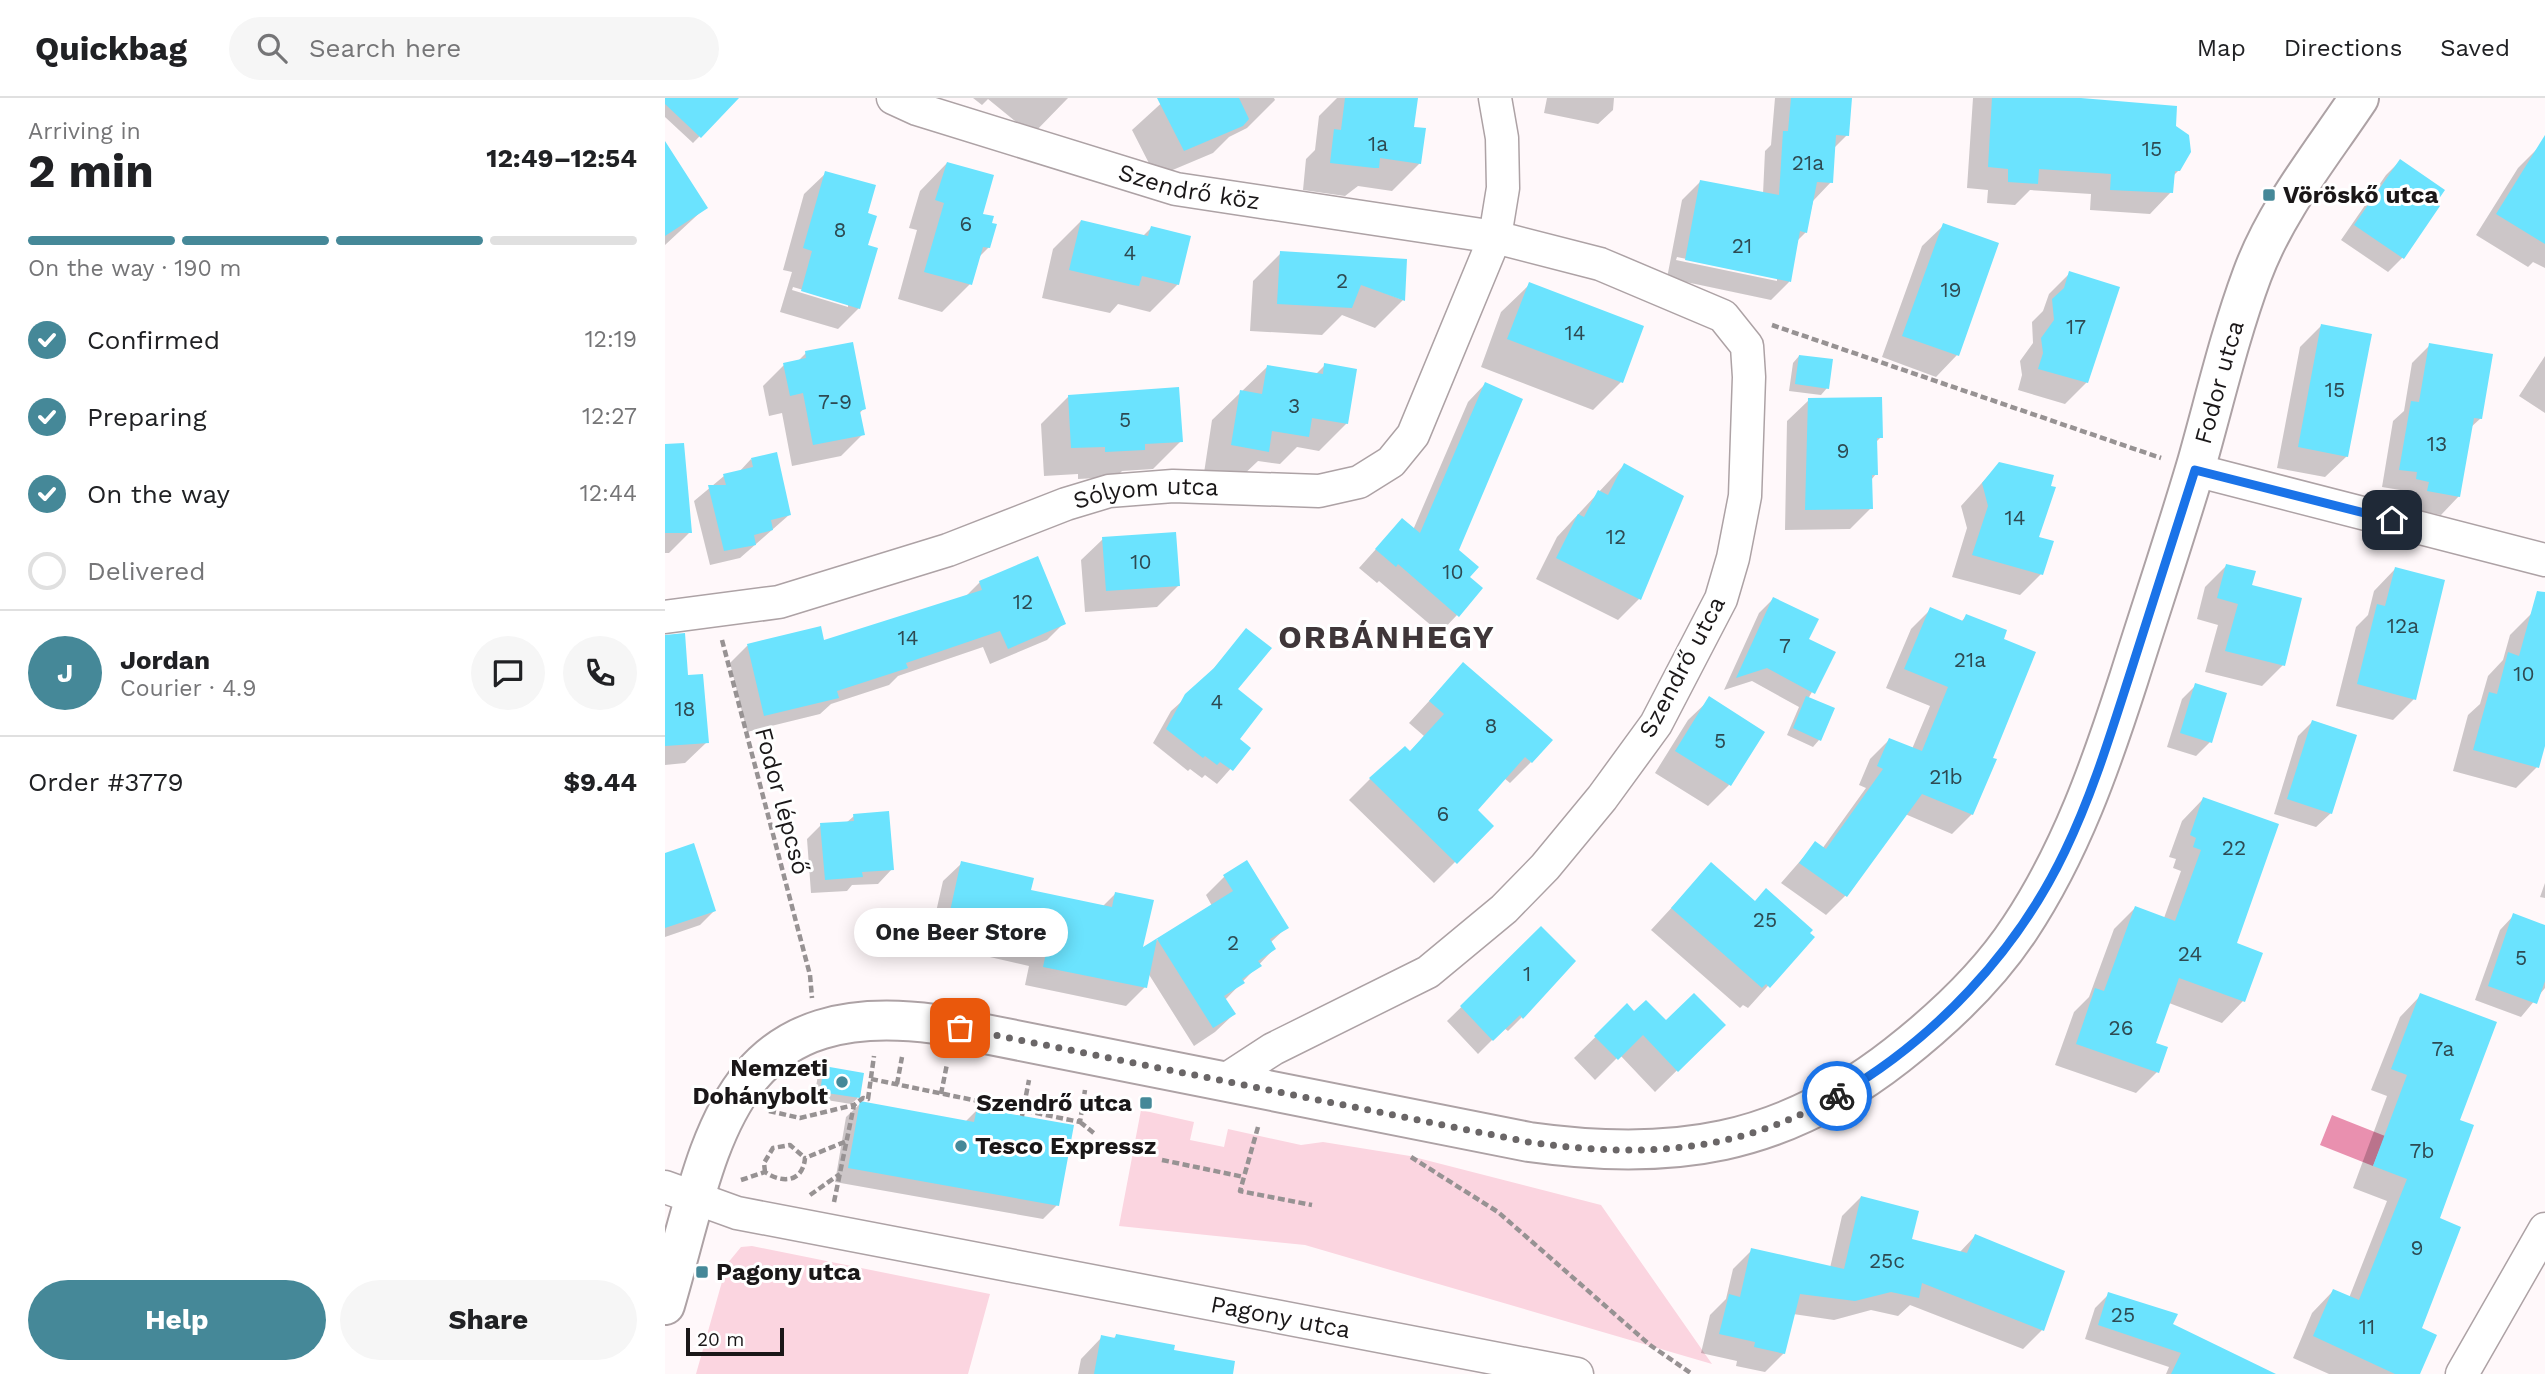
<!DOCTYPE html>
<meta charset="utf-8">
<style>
:root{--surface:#fff;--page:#f6f6f6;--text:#202124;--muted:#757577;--line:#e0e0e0;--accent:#458898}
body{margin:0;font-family:"Work Sans",sans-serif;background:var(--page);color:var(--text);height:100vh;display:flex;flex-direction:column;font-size:26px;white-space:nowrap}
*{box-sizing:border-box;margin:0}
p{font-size:23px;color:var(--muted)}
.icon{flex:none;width:38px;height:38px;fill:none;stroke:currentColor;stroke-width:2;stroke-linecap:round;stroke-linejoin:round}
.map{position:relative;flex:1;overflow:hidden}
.side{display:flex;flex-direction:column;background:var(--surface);width:665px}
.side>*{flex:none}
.scale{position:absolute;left:21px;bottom:18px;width:98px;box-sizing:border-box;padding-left:7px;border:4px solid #1a1718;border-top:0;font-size:19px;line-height:24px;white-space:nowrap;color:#1a1718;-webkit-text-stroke:5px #fff;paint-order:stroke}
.pin{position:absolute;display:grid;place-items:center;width:60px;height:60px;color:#fff;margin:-30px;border-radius:14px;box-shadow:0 4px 10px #0006}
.courier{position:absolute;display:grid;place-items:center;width:70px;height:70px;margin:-35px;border:5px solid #1a73e8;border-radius:50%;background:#fff;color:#222;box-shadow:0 2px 9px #0007}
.bubble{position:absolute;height:49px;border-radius:24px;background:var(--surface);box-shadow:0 4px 18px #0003;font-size:23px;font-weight:700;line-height:49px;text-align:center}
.head em{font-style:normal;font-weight:700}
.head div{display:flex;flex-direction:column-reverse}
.head{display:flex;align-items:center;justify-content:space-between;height:119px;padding:0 28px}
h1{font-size:46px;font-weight:700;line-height:52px}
.bar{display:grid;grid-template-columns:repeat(4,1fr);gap:10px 7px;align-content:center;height:84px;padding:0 28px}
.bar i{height:9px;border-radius:5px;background:var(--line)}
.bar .on{background:var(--accent)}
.bar p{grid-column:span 4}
.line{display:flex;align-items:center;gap:18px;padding:0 28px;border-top:2px solid var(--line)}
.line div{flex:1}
.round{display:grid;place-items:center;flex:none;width:74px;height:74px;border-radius:37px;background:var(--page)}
ol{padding:0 28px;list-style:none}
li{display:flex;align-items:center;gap:21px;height:77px}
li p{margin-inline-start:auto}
li .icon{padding:7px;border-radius:50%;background:var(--accent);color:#fff;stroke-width:4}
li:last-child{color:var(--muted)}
li i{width:38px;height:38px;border:4px solid var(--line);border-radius:50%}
.primary-button{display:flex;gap:14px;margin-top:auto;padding:14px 28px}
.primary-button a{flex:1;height:80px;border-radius:42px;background:var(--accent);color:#fff;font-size:28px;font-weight:700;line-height:80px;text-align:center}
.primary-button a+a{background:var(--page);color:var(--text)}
header{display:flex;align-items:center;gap:42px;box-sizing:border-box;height:98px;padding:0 35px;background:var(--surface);border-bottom:2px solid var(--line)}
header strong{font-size:33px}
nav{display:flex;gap:38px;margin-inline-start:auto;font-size:24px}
.search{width:490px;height:63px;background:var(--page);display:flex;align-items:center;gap:18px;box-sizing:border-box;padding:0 24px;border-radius:38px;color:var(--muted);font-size:26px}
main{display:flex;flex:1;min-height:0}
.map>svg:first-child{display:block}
</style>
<header>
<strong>Quickbag</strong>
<div class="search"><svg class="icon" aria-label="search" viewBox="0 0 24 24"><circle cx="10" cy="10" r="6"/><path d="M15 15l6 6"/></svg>Search here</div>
<nav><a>Map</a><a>Directions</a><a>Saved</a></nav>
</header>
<main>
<section class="side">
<div class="head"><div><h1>2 min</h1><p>Arriving in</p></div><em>12:49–12:54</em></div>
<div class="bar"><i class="on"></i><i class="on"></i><i class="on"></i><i></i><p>On the way · 190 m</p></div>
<ol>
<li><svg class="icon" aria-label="check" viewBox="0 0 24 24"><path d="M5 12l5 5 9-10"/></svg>Confirmed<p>12:19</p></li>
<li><svg class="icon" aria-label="check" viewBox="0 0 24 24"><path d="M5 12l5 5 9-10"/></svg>Preparing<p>12:27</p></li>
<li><svg class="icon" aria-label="check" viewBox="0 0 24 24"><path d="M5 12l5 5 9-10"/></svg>On the way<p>12:44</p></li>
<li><i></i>Delivered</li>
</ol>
<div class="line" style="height:126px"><b class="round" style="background:var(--accent);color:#fff">J</b><div><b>Jordan</b><p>Courier · 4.9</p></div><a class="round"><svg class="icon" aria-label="chat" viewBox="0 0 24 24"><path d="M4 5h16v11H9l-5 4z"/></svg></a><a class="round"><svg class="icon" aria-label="phone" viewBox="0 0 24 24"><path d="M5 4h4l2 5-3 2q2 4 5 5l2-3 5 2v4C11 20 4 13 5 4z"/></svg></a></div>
<div class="line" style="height:91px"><div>Order #3779</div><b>$9.44</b></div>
<div class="primary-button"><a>Help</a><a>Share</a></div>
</section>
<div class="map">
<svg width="1880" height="1276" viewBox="0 0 1880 1276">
<rect width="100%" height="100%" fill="#fff8fa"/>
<path fill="#fbd5e0" d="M476,1012L529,1024L525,1042L559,1049L563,1031L636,1047L658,1044L745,1058L936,1107L1047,1266L640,1147L454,1128Z
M87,1148L325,1196L303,1276H31L62,1166L76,1149Z"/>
<path fill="#e990af" d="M1667,1017L1720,1038L1708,1068L1655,1047Z"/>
<path fill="#0003" fill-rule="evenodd" d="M0,0H72L28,45L0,19Z
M308,0H403L367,37L323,1L317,7Z
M502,0H609L610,2L582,30L564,39L548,55L491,79L467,32Z
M672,0H751L747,30L755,65L727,93L693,88L680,98L638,92L641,61L650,52L654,18Z
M882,0H949L948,12L933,26L879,15Z
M1110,0H1185L1182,37L1168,51L1166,84L1148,103L1141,134L1132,143L1124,184L1106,202L1002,180L1017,102L1035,84L1098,96L1100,53L1106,47ZM1012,159L1112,180V183L1011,162Z
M1308,0H1415L1514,72L1507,79L1506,94L1485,116L1425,112L1426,96L1365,92L1350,107L1322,105L1323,92L1302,90Z
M1874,49L1880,53V170L1868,164L1863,169L1811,137L1853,70Z
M0,54L41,109L0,147Z
M1735,63L1773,108L1737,160L1723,174L1676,142L1721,77Z
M282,65L316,117L324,149L313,160L305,186L277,214L233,201L252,132L244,130L255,93Z
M161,75L201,148L194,210L173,231L115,214L127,174L118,172L139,96ZM128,189L183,205V209L127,192Z
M416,123L478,138L486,130L513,186L485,214L453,206L445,215L377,200L388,151Z
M1279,127L1292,257L1271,279L1217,259L1257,148Z
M616,155L738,202L710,230L677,217L657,237L585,233L588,183Z
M1405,175L1422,284L1400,306L1353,292L1357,277L1355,263L1368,245L1367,224L1378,213L1384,196Z
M864,187L956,284L928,312L816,269L836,214Z
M1656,228L1682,358L1660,379L1612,370L1635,249Z
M1765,247L1816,320L1805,330L1794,398L1776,417L1745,411L1746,401L1734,399L1735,392L1717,389L1728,323L1739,313L1747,265Z
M141,255L199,310L194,316L198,336L176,358L127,368L117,315L104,318L98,288L119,267L132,264Z
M1134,258L1162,290L1156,297L1124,293L1128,265Z
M1880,258V315L1854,298Z
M660,267L682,325L654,353L632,349L615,366L593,363L574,381L539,375L547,322L602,269L650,277Z
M820,286L791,452L803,479L792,517L775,535L714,483L712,485L694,470L737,422L748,432L803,304Z
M404,298L516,343L488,371L457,373L451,379L413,381V376L379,378L376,326Z
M1144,302L1216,339L1211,344V376L1206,382V410L1185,431L1120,432L1122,323Z
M86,361L124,417L75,460L45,467L29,403L59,378L74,374Z
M1334,366L1372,441L1376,476L1355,497L1287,479L1302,430L1296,408Z
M959,367L974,501L953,522L871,481L892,439Z
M0,389L25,434L4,455H0Z
M438,441L513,488L492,509L420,514L416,462Z
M1562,467L1585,488L1618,567L1597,588L1540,574L1553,527L1532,521L1540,489Z
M1730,471L1749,601L1728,622L1671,608L1691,529L1703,517L1709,493Z
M315,484L399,525L382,542L325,566L318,549L233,578L224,587L166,606L155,616L82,634L65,565L82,548L155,530L158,544L300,499Z
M1108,501L1141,542L1169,555L1143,601L1154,642L1148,649L1122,637L1134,609L1087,583L1059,592L1094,515Z
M1265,512L1296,524L1301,518L1337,542L1326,661L1307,716L1287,736L1240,716L1181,797L1161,817L1116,785L1150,746L1157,751L1201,690L1194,687L1205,661L1224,642L1247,651L1265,608L1221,590L1246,531Z
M1867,515L1880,519V641L1872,669L1851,690L1788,673L1803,617L1815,606L1823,578L1838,562L1845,537Z
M581,532L571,592L572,641L584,650L552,686L540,677L537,680L525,671L523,673L488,645L506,613L534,588Z
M798,566L866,664L845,685L839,680L810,712L826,728L769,785L684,702L705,681L744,655L759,638L744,625Z
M0,572L42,644L20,665L0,667Z
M1531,587L1545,644L1531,658L1502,649L1517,601Z
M1045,601L1064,687L1043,708L990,675L1023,622Z
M1647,624L1666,715L1651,729L1609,716L1633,638Z
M1538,701L1569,846L1596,856L1578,903L1557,925L1504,905L1489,946L1492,974L1471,995L1390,967L1409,914L1424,899L1449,831L1470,810L1499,820L1516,773L1508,770L1511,761L1504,759L1517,723Z
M189,718L227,771L213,786L187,787L182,793L146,795L142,741L156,727L181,725Z
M0,757L49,813L35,827L0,839Z
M297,765L364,793L437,809L450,796L476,852L547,808L541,797L559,779L581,765L622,829L605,845L609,851L560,902L569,916L550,934L529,948L483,875L480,889L461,908L360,887L364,868L264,845L278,783Z
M1046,767L1089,805L1147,839L1083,910L1078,907L1075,910L986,832Z
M1880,785V800L1875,799Z
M1849,817L1880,829V890L1856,919L1810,902L1835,832Z
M876,831L857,919L843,933L839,930L813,956L782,923Z
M1756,897L1793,1023L1754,1231L1753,1276H1664L1628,1260L1647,1215L1668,1193L1684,1200L1722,1103L1688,1090L1722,998L1706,992L1735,919Z
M962,908L969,916L1001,925L1058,927L990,994L955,957L930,982L909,960Z
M160,970L193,1000L186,1006L149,1000L153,977Z
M196,1005L300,1024L312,1012L392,1107L378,1121L170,1084L181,1019Z
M1196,1099L1245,1143L1294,1155L1310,1138L1377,1232L1358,1251L1245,1207L1233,1218L1206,1212L1169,1222L1128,1216L1119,1255L1100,1274L1071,1268L1072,1263L1036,1255L1045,1217L1061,1201L1068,1171L1087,1152L1165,1170L1177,1118Z
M1444,1196L1506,1227L1599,1276H1501L1504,1269L1420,1241L1430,1210Z
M451,1238L507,1253L534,1276H413L416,1261L437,1239L448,1241Z"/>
<path fill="#6be3fe" d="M0,0H74L36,40L0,6Z
M492,0H574L584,21L578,28L519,53Z
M680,0H753L749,29L761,30L756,66L715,60L714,70H709L665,65L669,31L676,32Z
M1126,0H1187L1184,38L1171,37L1168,85L1152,84L1142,135L1135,133L1126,184L1020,162L1035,82L1114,97L1118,33H1123Z
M1327,0H1416L1512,8L1511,28L1524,37L1526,54L1515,73H1510L1508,95L1445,92L1446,76L1374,71L1373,86L1343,84V71L1323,69Z
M1880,37V146L1831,116Z
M0,43L43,110L0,138Z
M1735,61L1780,92L1771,105L1775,108L1739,161L1689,127Z
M282,64L329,77L318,116L329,118L327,125L332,126L325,150L318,149L307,187L259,174L279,105L270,102Z
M160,73L211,87L203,115L212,118L203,147L213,150L195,211L136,193L147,153L138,150Z
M416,122L483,138L486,128L526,138L514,187L477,178L474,188L468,187L404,172Z
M1278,125L1334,145L1294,258L1237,238Z
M615,153L742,161L740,203L696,187L687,210L612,206Z
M1404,173L1455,189L1423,285L1373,271L1378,255L1376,240L1389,222L1387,201L1399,190Z
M864,184L979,228L958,285L842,241Z
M1656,226L1707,236L1683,359L1633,349Z
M188,244L201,311L195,313L200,337L148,347L138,295L125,298L118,265L141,260L140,253Z
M1764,245L1828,256L1817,321L1809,320L1795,399L1762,393L1764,384L1751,381L1752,374L1734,372L1746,303L1754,304Z
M1134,257L1168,261L1164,291L1130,286Z
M659,265L692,271L683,326L647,320L644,339L607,333L604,354L566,347L575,292L597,296L602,267L658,276Z
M820,284L858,301L794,452L814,469L805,479L818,490L794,519L733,466L731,469L710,451L737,420L755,435Z
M514,289L518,344L480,346V352L440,354V349L406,350L403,297Z
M1217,299L1218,340H1212L1213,377H1207L1208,411L1140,412L1143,300Z
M19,345L27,435H0V346Z
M112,354L126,417L106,422L108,432L89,437L91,447L59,453L43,387H61L58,376L88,369L86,360Z
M1334,364L1389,377L1386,388L1391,389L1374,439L1389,443L1378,477L1307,457L1323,408L1317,385Z
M959,365L1019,398L976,502L891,460L913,416L919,419L933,392L943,397Z
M511,434L515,488L441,493L437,439Z
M373,458L401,526L343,551L335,533L241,565L243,570L172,593L174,600L99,618L82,546L156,528L159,542L317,492L314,483Z
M1561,466L1591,473L1587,487L1637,500L1620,568L1560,553L1573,506L1552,500Z
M1730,469L1780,482L1751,602L1692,586L1712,506L1720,508Z
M1872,493L1880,494V648L1874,670L1808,652L1824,594L1832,596L1843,554L1854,558Z
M1108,499L1154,521L1144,541L1171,554L1150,596L1102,570L1071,580Z
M1265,509L1298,523L1301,516L1342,532L1339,541L1371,554L1328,660L1332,661L1308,717L1257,696L1182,799L1134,765L1150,743L1161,751L1218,671L1212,668L1224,640L1257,653L1283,589L1239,571Z
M581,530L607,550L573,591L598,611L575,641L586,650L568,673L555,664L552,667L540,658L538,660L501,631L520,596L549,570Z
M20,535L23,577L38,576L44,645L0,648V537Z
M798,564L888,642L867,665L860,659L813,712L829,728L792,766L704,680L740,648L745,653L779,616L764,603Z
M1530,585L1562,595L1547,645L1515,635Z
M1044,598L1100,634L1066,688L1010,653Z
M1141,598L1170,610L1156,643L1128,630Z
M1647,622L1692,637L1667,716L1622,701Z
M1538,699L1614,726L1572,845L1598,855L1580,904L1514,880L1491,945L1503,949L1494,975L1411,946L1430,890L1439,893L1470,808L1510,823L1536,752L1528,749L1531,740L1525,737Z
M224,713L229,772L197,774L198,779L160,782L155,725L189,723L188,716Z
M29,745L51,813L0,830V755Z
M582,762L624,830L605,841L611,851L593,863L597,868L577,881L580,885L559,898L571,916L548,930L492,841L482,890L378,869L382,850L282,827L296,763L369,780L366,792L447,809L450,794L489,802L478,849L568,793L558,777Z
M1046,764L1090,803L1101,790L1148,832L1145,835L1150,839L1105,890L1101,886L1097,890L1006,810Z
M1848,815L1880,827V883L1872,906L1823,888Z
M876,828L911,863L858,921L855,917L828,943L795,908Z
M1029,895L1061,927L1013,974L978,937L953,962L929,938L962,905L969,913L981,902L1001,922Z
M1755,895L1832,924L1795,1022L1809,1027L1775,1120L1796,1129L1757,1230L1772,1237L1755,1276H1730L1648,1238L1668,1191L1694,1202L1742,1081L1708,1068L1742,977L1726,971Z
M159,968L199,975L195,1000L155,994Z
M195,1003L309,1024L312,1010L409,1027L394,1108L183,1070Z
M1196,1098L1254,1113L1247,1141L1302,1155L1310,1136L1400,1173L1379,1233L1257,1185L1254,1200L1226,1194L1190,1203L1135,1196L1120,1256L1089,1249L1090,1244L1054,1236L1064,1196L1075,1199L1086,1150L1179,1171Z
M1443,1194L1513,1216L1508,1226L1611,1276H1506L1516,1255L1433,1227Z
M451,1236L510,1247L509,1252L570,1263L568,1276H429L436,1237L450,1240Z"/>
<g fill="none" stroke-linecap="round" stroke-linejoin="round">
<g stroke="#ada2a5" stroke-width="35">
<g id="minor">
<path id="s1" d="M228,0L252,11L511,91L830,139L935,166L1058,218L1082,248L1084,279L1080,398L1068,460L1056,501L991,626L937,700L880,769L839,811L763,874L608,951L562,981"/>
<path d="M1530,372L1880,462"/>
<path id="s2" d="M0,519L114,504L283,452L401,406L444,393L508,388L654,393L694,384L726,364L748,337L830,139L838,90L837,40L830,0"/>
<path id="s3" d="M0,1089L72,1115L912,1276"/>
<path d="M1797,1276L1880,1131"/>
</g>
</g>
<g stroke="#ada2a5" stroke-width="42">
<g id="tertiary">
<path id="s4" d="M0,1207C47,1047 57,898 270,926L864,1044C1007,1064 1116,1048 1232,957C1278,921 1323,879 1355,830C1406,753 1436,667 1464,580C1486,510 1510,439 1531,368C1549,305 1564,239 1587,177C1611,112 1656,57 1694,0"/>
</g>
</g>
<path stroke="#979293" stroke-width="4.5" stroke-dasharray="7 3.5" stroke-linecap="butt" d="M1107,227L1496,360
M57,542L145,877L147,900
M206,981L415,1024L420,992
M232,986L237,959
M276,996L282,966
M104,1013L135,1020L189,1007
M357,1018L364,982
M415,1024L430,1036
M593,1029L575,1093L647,1107
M746,1059L833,1114L985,1247L1027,1276
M497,1062L579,1079
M100,1074L99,1065L108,1050L125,1047L140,1060
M76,1082L100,1074C118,1086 138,1084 140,1060L182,1043
M145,1097L175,1076
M169,1104L189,1007L198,1000L203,1001L209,958"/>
<use href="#minor" stroke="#fff" stroke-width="32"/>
<use href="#tertiary" stroke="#fff" stroke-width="38"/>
</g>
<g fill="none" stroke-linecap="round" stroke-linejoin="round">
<path stroke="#6a6667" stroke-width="7" stroke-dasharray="0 12.6" d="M295,930L863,1044C976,1060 1070,1056 1172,998"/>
<path stroke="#1a73e8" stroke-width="9" d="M1172,998C1269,942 1352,854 1400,753C1427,697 1445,638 1464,579C1486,510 1508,441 1530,372L1727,422"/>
</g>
<g fill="#458898" stroke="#fff" stroke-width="2.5">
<rect x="1597" y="90" width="14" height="14" rx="3.5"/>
<circle cx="177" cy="984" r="7"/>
<rect x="474" y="998" width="14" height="14" rx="3.5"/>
<circle cx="296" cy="1048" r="7"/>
<rect x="30" y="1167" width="14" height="14" rx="3.5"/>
</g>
<g text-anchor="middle" stroke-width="6" stroke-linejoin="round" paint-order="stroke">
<g font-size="21" fill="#2e4a52">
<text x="713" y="53">1a</text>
<text x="1487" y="58">15</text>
<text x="1143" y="72">21a</text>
<text x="301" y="133">6</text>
<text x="175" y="139">8</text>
<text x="1077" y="155">21</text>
<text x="465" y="162">4</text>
<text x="677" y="190">2</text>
<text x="1286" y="199">19</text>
<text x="1411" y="236">17</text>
<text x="910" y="242">14</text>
<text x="1670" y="299">15</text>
<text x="170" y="311">7-9</text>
<text x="629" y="315">3</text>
<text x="460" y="329">5</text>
<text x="1772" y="353">13</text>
<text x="1178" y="360">9</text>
<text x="1350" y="427">14</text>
<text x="951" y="446">12</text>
<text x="476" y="471">10</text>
<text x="788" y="481">10</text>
<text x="358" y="511">12</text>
<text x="1738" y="535">12a</text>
<text x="243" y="547">14</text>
<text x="1120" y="555">7</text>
<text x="1305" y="569">21a</text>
<text x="1859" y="583">10</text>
<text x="552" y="611">4</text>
<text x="20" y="618">18</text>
<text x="826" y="635">8</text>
<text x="1055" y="650">5</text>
<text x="1281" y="686">21b</text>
<text x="778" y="723">6</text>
<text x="1569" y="757">22</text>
<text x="1100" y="829">25</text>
<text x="568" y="852">2</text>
<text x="1525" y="863">24</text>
<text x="1856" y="867">5</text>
<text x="862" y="883">1</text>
<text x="1456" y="937">26</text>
<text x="1778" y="958">7a</text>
<text x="1757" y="1060">7b</text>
<text x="1752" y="1157">9</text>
<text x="1222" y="1170">25c</text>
<text x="1458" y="1224">25</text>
<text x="1702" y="1236">11</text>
</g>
<g font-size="24" fill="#1a1718" stroke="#fff">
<text dy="8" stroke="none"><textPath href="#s1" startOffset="310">Szendrő köz</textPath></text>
<text dy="8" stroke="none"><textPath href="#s4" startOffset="2203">Fodor utca</textPath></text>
<text dy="8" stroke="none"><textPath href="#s2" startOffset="500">Sólyom utca</textPath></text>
<text transform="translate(1017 569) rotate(-62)" y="8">Szendrő utca</text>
<text transform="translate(117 703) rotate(75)" y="8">Fodor lépcső</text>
<text dy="8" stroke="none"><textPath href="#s3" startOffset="630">Pagony utca</textPath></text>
</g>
<g font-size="24" font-weight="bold" fill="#1a1718" stroke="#fff" text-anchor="start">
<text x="1618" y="105">Vöröskő utca</text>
<text x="163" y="978" text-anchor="end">Nemzeti<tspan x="163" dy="28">Dohánybolt</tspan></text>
<text x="467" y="1013" text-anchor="end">Szendrő utca</text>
<text x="310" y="1056">Tesco Expressz</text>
<text x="51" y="1182">Pagony utca</text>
</g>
<g font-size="32" font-weight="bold" letter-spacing="2" fill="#3f3639" stroke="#fff">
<text x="722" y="550">ORBÁNHEGY</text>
</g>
</g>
</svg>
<div class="scale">20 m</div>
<div class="pin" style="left:295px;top:930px;background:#ea580c"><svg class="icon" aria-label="bag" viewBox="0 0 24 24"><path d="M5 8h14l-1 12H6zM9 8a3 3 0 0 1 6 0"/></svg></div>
<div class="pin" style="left:1727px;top:422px;background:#1f2937"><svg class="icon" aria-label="home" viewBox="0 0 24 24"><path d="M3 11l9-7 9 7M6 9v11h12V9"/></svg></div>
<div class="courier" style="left:1172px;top:998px"><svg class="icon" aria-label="bike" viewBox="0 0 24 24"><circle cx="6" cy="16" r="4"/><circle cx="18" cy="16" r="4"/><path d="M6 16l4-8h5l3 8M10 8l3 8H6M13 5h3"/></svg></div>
<div class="bubble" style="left:189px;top:810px;width:214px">One Beer Store</div>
</div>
</main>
